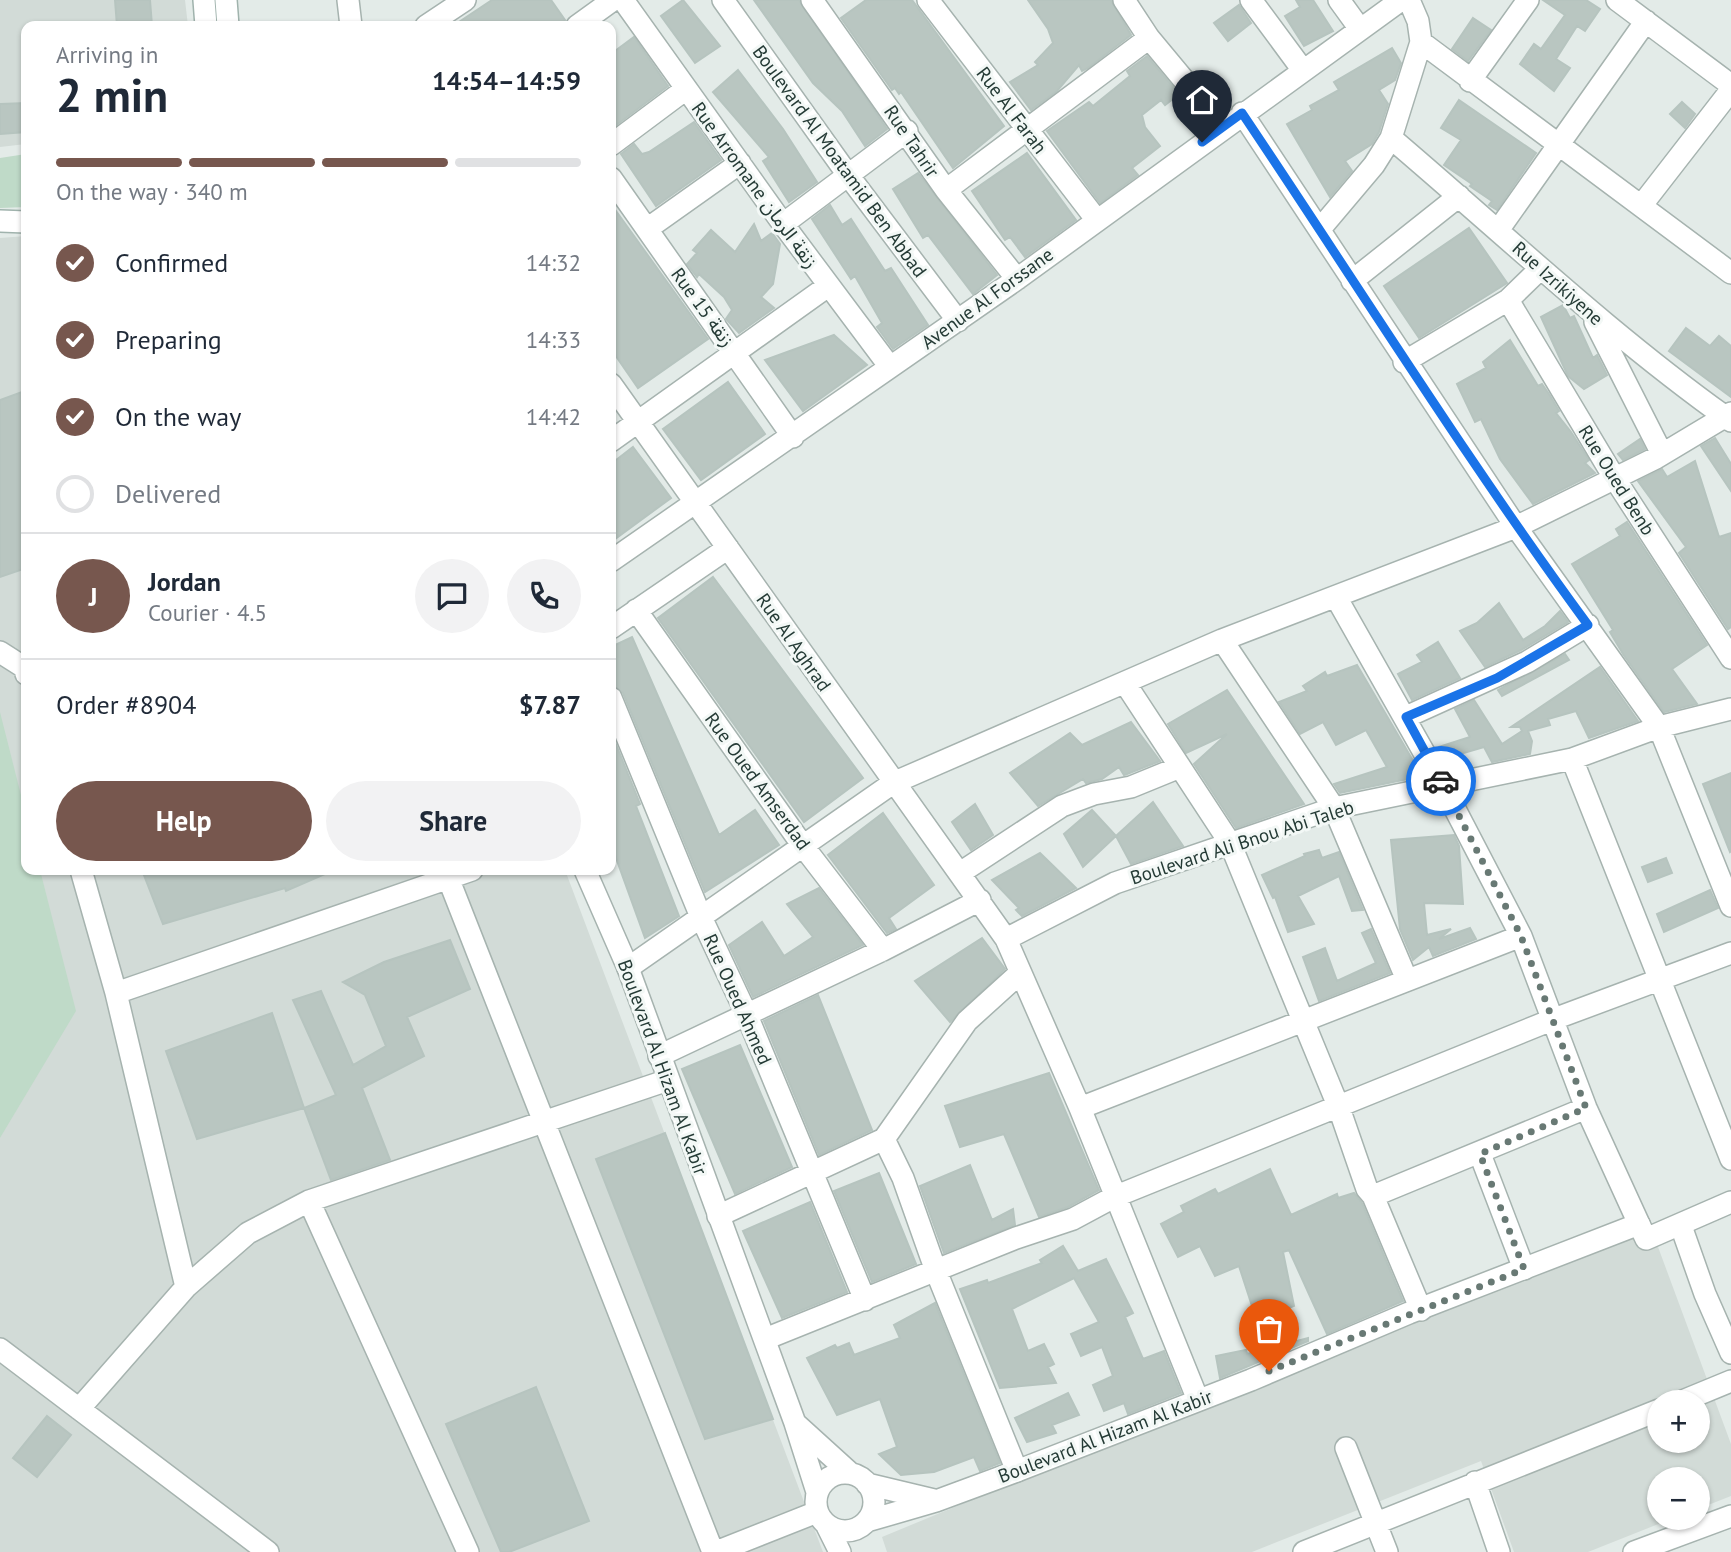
<!DOCTYPE html>
<meta charset="utf-8">
<style>
:root{--surface:#fff;--page:#f2f2f3;--text:#1f2937;--muted:#747a83;--line:#e0e1e3;--accent:#77574e}
body{margin:0;font-family:"PT Sans","Noto Sans Arabic",sans-serif;background:var(--page);color:var(--text);height:100vh;display:flex;flex-direction:column;font-size:26px;white-space:nowrap}
*{box-sizing:border-box;margin:0}
p{font-size:23px;color:var(--muted)}
.icon{flex:none;width:38px;height:38px;fill:none;stroke:currentColor;stroke-width:2;stroke-linecap:round;stroke-linejoin:round}
.map{position:relative;flex:1;overflow:hidden}
.side{position:absolute;left:21px;top:21px;width:595px;height:854px;display:flex;flex-direction:column;background:var(--surface);border-radius:14px;box-shadow:0 2px 5px #0004}
.side>*{flex:none}
.fabs{position:absolute;left:1647px;top:1390px;display:grid;gap:14px}
.fabs a{display:grid;place-items:center;width:63px;height:63px;border-radius:50%;background:var(--surface);box-shadow:0 2px 5px #0004;font-size:35px}
.pin{position:absolute;display:grid;place-items:center;width:60px;height:60px;color:#fff;margin:-72px -30px;border-radius:50% 50% 50% 0;rotate:-45deg;box-shadow:0 0 7px #0007}
.pin .icon{rotate:45deg}
.courier{position:absolute;display:grid;place-items:center;width:70px;height:70px;margin:-35px;border:5px solid #1a73e8;border-radius:50%;background:#fff;color:#222;box-shadow:0 2px 9px #0007}
.head em{font-style:normal;font-weight:700}
.head div{display:flex;flex-direction:column-reverse}
.head{display:flex;align-items:center;justify-content:space-between;height:119px;padding:0 35px}
h1{font-size:46px;font-weight:700;line-height:52px}
.bar{display:grid;grid-template-columns:repeat(4,1fr);gap:10px 7px;align-content:center;height:84px;padding:0 35px}
.bar i{height:9px;border-radius:5px;background:var(--line)}
.bar .current{background:var(--accent)}
.bar p{grid-column:span 4}
.line{display:flex;align-items:center;gap:18px;padding:0 35px;border-top:2px solid var(--line)}
.line div{flex:1}
.round{display:grid;place-items:center;flex:none;width:74px;height:74px;border-radius:37px;background:var(--page)}
ol{padding:0 35px;list-style:none}
li{display:flex;align-items:center;gap:21px;height:77px}
li p{margin-inline-start:auto}
li .icon{padding:7px;border-radius:50%;background:var(--accent);color:#fff;stroke-width:4}
li:last-child{color:var(--muted)}
li i{width:38px;height:38px;border:4px solid var(--line);border-radius:50%}
.primary-button{display:flex;gap:14px;margin-top:auto;padding:14px 35px}
.primary-button a{flex:1;height:80px;border-radius:42px;background:var(--accent);color:#fff;font-size:28px;font-weight:700;line-height:80px;text-align:center}
.primary-button a+a{background:var(--page);color:var(--text)}
.map>svg:first-child{display:block}
</style>
<div class="map">
<svg width="1731" height="1552" viewBox="0 0 1731 1552">
<rect width="100%" height="100%" fill="#e3ebe8"/>
<path fill="#d2dbd7" fill-rule="evenodd" d="M0,0H185L188,26H26V144L0,147Z
M26,236V870H565L823,1552H0V238Z
M1639,1224L1651,1228L1731,1444V1496L1698,1509V1479H1659V1517H1676L1588,1552H1514L1481,1461L1252,1552H887L882,1537ZM1659,1402H1698V1440H1659Z"/>
<path fill="#bfdac8" d="M26,154V207L0,208V158Z
M0,712L26,815V870H40L76,1011L0,1138Z"/>
<path fill="#b9c6c1" stroke="#b6c4bf" stroke-width="2" d="M115,0H150L152,26H117Z
M492,0H551L565,20L564,26H453Z
M683,0L720,46L695,63L661,16Z
M754,0H799L887,129L865,146L842,111L813,83Z
M866,0H912L1004,126L953,168L901,92L899,94L895,88L892,90L841,18Z
M1028,0H1111L1131,35L1088,68L1082,71L1079,65L1057,91L1031,110L1010,82L1038,65L1035,62L1053,43L1048,29Z
M1296,0H1313L1333,31L1304,46L1285,16L1300,7Z
M1543,0H1586L1600,9L1585,31L1577,26L1556,59L1570,68L1554,91L1520,64L1534,44L1541,49L1565,15Z
M1239,5L1251,23L1228,41L1214,23Z
M1473,18L1491,30L1468,61L1452,49Z
M634,37L668,86L611,129V54Z
M1392,48L1401,63L1395,80L1379,90L1388,104L1379,132L1372,144L1345,161L1352,171L1330,197L1287,124L1312,110L1310,106L1339,90L1334,82Z
M1147,56L1179,94L1165,105L1161,100L1142,115L1145,127L1160,146L1132,168L1138,175L1100,203L1047,131L1089,102L1093,106L1130,76L1127,71Z
M738,70L783,129L817,182L789,202L763,161L769,157L713,92Z
M1459,100L1536,153L1497,210L1489,205L1492,201L1470,186L1472,184L1444,165L1461,140L1441,128Z
M1682,102L1695,114L1685,128L1670,114Z
M26,103V132L0,134V104Z
M694,122L721,160L656,206L621,154L634,144L642,154L649,152Z
M1027,153L1076,220L1025,257L1010,237L1005,240L972,191Z
M918,173L997,275L973,294L928,235L923,238L893,189Z
M611,204L708,339L638,388L611,349Z
M830,205L842,225L851,219L885,271L891,268L928,325L893,349L877,327L882,323L855,276L851,279L812,219Z
M754,224L761,241L772,233L780,244L773,284L761,297L774,308L739,333L726,319L732,310L724,297L699,274L697,277L687,264L697,253L693,250L711,230L735,252Z
M1469,228L1507,283L1419,338L1384,286Z
M1563,305L1570,318L1574,316L1593,358L1597,355L1607,375L1584,389L1568,376L1541,317Z
M1686,328L1710,346L1719,336L1731,346V397L1669,351Z
M834,335L867,365L803,411L765,360Z
M1510,340L1538,386L1542,384L1549,394L1559,411L1556,413L1571,432L1589,460L1585,463L1595,473L1533,504L1500,459L1481,419L1475,422L1457,384L1486,368L1483,362Z
M728,382L765,434L701,480L663,429Z
M22,392L26,401V568L0,577V400Z
M1715,438L1731,464V491L1701,446Z
M1640,439L1645,449L1623,460L1618,454Z
M633,447L671,498L611,542V464Z
M1695,461L1719,537L1731,533V627L1728,629L1679,553L1686,547L1638,481L1662,469L1667,477Z
M1627,522L1707,645L1672,669L1697,704L1664,712L1623,654L1610,632L1613,630L1572,564L1620,536L1616,529Z
M713,577L863,778L804,822L658,618Z
M1499,603L1523,640L1545,626L1560,611L1568,622L1521,650L1485,667L1460,631L1477,623Z
M632,637L719,835L755,810L779,845L705,892L623,693L611,685V647Z
M1438,642L1460,678L1412,700L1398,674L1422,662L1417,655Z
M1565,654L1569,660L1502,696L1498,690Z
M1357,665L1422,776L1340,793L1334,784L1387,767L1366,730L1336,745L1323,722L1300,734L1279,702L1307,691L1303,686L1325,672L1327,676Z
M1600,667L1638,721L1589,738L1576,711L1548,719L1550,725L1528,731L1532,741L1530,754L1492,762L1484,747L1443,759L1439,747L1470,737L1455,709L1474,700L1502,744L1522,731L1520,727H1511Z
M1227,690L1304,804L1236,828L1194,764L1227,734L1186,753L1168,724Z
M1131,722L1160,761L1127,774L1124,775L1119,767L1102,779L1086,783L1083,779L1038,806L1010,773L1070,733L1082,745Z
M611,732L640,804L636,806L679,916L645,938L611,844Z
M1731,773V851L1730,852L1703,784Z
M1153,802L1183,846L1131,864L1116,836Z
M975,804L993,835L971,850L952,822Z
M1092,810L1116,836L1083,867L1064,834Z
M883,813L934,885L889,918L896,929L887,933L828,855Z
M1454,835L1459,846L1463,904L1424,903L1427,935L1451,929L1439,939L1470,928L1476,939L1433,956L1429,947L1413,960L1400,929L1391,840Z
M1319,850L1322,858L1339,852L1363,910L1352,911L1339,876L1298,896L1314,924L1288,932L1275,897L1273,898L1262,875L1305,856L1304,854Z
M1040,853L1076,888L1022,916L1016,910L1019,908L992,880Z
M1666,858L1672,873L1648,882L1642,867Z
M142,870H334L286,891L285,888L163,924Z
M819,888L863,945L753,997L729,945L762,922L784,956L813,937L787,904Z
M1710,890L1718,908L1664,932L1657,914Z
M1371,929L1390,973L1319,1001L1303,957L1325,948L1337,981L1376,963L1362,933Z
M982,938L1005,969L950,1022L915,981Z
M450,940L470,989L407,1017L424,1056L362,1088L390,1160L331,1180L304,1108L336,1095L293,1000L321,991L353,1065L386,1046L365,995L343,982L384,962Z
M818,995L872,1130L819,1155L764,1021Z
M272,1013L304,1108L197,1139L166,1051Z
M740,1045L792,1167L735,1194L682,1069Z
M1049,1073L1099,1190L1068,1207L1039,1217L1004,1134L960,1147L945,1106Z
M665,1133L773,1419L705,1439L596,1159Z
M970,1165L992,1220L1013,1209L1015,1225L944,1253L920,1186Z
M1270,1169L1291,1215L1337,1194L1338,1198L1354,1193L1362,1203L1403,1301L1327,1334L1289,1250L1283,1252L1294,1306L1274,1314L1270,1304L1253,1309L1239,1266L1215,1276L1200,1246L1178,1257L1161,1224L1184,1212L1181,1206L1215,1189L1218,1194Z
M879,1173L916,1264L872,1282L834,1191Z
M810,1202L847,1292L782,1318L743,1231Z
M1063,1246L1078,1271L1106,1259L1133,1313L1125,1317L1143,1359L1164,1351L1181,1393L1128,1414L1124,1403L1104,1411L1093,1385L1113,1376L1102,1347L1081,1356L1071,1334L1099,1322L1074,1278L1012,1309L1028,1351L1044,1344L1054,1364L1048,1367L1056,1383L1000,1388L960,1289L987,1280L988,1283L1042,1263L1040,1260Z
M935,1303L1000,1463L980,1471L974,1457L934,1472L901,1475L879,1454L897,1447L880,1399L837,1415L807,1358L835,1345L837,1348L849,1343L854,1355L900,1338L894,1325Z
M1308,1338V1341L1220,1378L1216,1356L1246,1350L1247,1354Z
M536,1387L589,1521L509,1552H501L446,1424Z
M1068,1393L1079,1415L1052,1425L1056,1433L1027,1442L1015,1418Z
M47,1416L71,1435L37,1477L13,1458Z"/>
<g fill="none" stroke-linecap="round" stroke-linejoin="round">
<g stroke="#a6b3af" stroke-width="24">
<path id="minor" d="M348,0L351,26
M623,0L783,224L890,367
M723,0L848,175L958,321
M812,0L946,190L1017,279
M928,0L1096,219
M1124,0L1149,38L1223,127
M1251,0L1302,69
M1339,0L1360,29
M1617,0L1731,85
M426,26L465,0
M577,26L613,0
M1421,42L1731,273
M1470,81L1528,0
M1242,113L1516,527L1659,727L1731,906
M1391,138C1504,234 1610,335 1731,421
M611,145L686,89
M611,178L793,437
M946,190L1149,38
M1641,206L1731,90
M783,224L907,131
M647,229L740,163
M1320,229L1374,165L1391,138L1421,42L1418,21L1409,0
M1499,229L1646,21
M1352,281L1459,196
M1508,300L1615,479L1731,658
M1595,322L1662,454
M1404,362L1508,300L1540,269
M611,384L1006,939L1080,1108L1198,1400
M611,441L828,286
M611,561L1017,279L1401,0
M1336,597L1443,786L1521,936L1586,1108L1639,1224
M636,610L803,846L883,950
M611,628L728,548
M1222,640L1334,808L1407,980
M0,652L25,668L26,674
M1125,683L1230,843L1339,1108L1367,1189L1373,1196L1421,1310
M611,698L701,917L746,1013L865,1300
M1406,717L1527,662L1588,625
M1572,759L1731,1159
M81,870L116,993L186,1287
M445,870L713,1552
M960,873L1062,806L1094,794L1131,787L1180,767
M1006,939L1115,883L1334,808L1572,759L1659,727L1731,709
M628,968L893,783L1222,640L1516,527L1656,458L1731,413
M116,993L472,870
M659,1056L883,950L980,900
M1080,1108L1521,936
M884,1139L903,1178L936,1271L1017,1471
M1480,1154L1524,1269
M1373,1196L1586,1108
M309,1201L468,1552
M718,1216L884,1139L967,1021L1020,973
M1681,1226L1705,1294L1731,1353
M765,1339L1016,1238L1073,1219L1114,1197L1554,1019L1731,953
M0,1349L268,1552
M1680,1402L1731,1381
M79,1409L186,1287L248,1233L309,1201L668,1080
M1346,1448L1387,1552
M1475,1482L1499,1552
M716,1552L817,1512
M1304,1552L1659,1410
M1634,1552L1731,1516"/>
</g>
<g stroke="#a6b3af" stroke-width="24">
<path id="tertiary" d="M585,870L628,968L795,1423L817,1492
M796,1424L850,1473
M816 1502a29 29 0 1 1 58 0a29 29 0 1 1-58 0Z
M867,1484L934,1500
M867,1521L936,1501L1017,1471L1251,1380L1409,1313L1639,1224L1646,1239L1731,1202
M827,1526L840,1552"/>
</g>
<g stroke="#a0b3ad" stroke-width="24">
<path id="secondary" d="M204,0L206,26
M226,0L228,26
M0,221L26,222"/>
</g>
<use href="#minor" stroke="#fff" stroke-width="21"/>
<use href="#tertiary" stroke="#fff" stroke-width="21"/>
<use href="#secondary" stroke="#fff" stroke-width="21"/>
</g>
<g fill="none" stroke-linecap="round" stroke-linejoin="round">
<path stroke="#687974" stroke-width="7" stroke-dasharray="0 12.6" d="M1269,1371L1524,1269L1480,1154L1586,1108L1521,936L1441,781"/>
<path stroke="#1a73e8" stroke-width="9" d="M1202,142L1242,113C1357,284 1466,459 1588,625L1497,678L1406,717L1441,781"/>
</g>
<g text-anchor="middle" stroke-width="6" stroke-linejoin="round" paint-order="stroke">
<g font-size="19" fill="#253b36" stroke="#f3f8f6">
<text transform="translate(1012 110) rotate(53)" y="7">Rue Al Farah</text>
<text transform="translate(912 141) rotate(56)" y="7">Rue Tahrir</text>
<text transform="translate(840 161) rotate(54)" y="7">Boulevard Al Moatamid Ben Abbad</text>
<text transform="translate(755 185) rotate(54)" y="7">Rue Arromane زنقة الرمان</text>
<text transform="translate(1558 283) rotate(42)" y="7">Rue Izrikiyene</text>
<text transform="translate(987 298) rotate(-36)" y="7">Avenue Al Forssane</text>
<text transform="translate(703 307) rotate(54)" y="7">Rue 15 زنقة</text>
<text transform="translate(1617 480) rotate(58)" y="7">Rue Oued Benb</text>
<text transform="translate(794 642) rotate(55)" y="7">Rue Al Aghrad</text>
<text transform="translate(758 781) rotate(54)" y="7">Rue Oued Amserdad</text>
<text transform="translate(1242 842) rotate(-18)" y="7">Boulevard Ali Bnou Abi Taleb</text>
<text transform="translate(738 999) rotate(66)" y="7">Rue Oued Ahmed</text>
<text transform="translate(663 1067) rotate(70)" y="7">Boulevard Al Hizam Al Kabir</text>
<text transform="translate(1105 1436) rotate(-21)" y="7">Boulevard Al Hizam Al Kabir</text>
</g>
</g>
</svg>
<div class="fabs">
<a>+</a>
<a>−</a>
</div>
<div class="pin" style="left:1269px;top:1371px;background:#ea580c"><svg class="icon" aria-label="bag" viewBox="0 0 24 24"><path d="M5 8h14l-1 12H6zM9 8a3 3 0 0 1 6 0"/></svg></div>
<div class="pin" style="left:1202px;top:142px;background:#1f2937"><svg class="icon" aria-label="home" viewBox="0 0 24 24"><path d="M3 11l9-7 9 7M6 9v11h12V9"/></svg></div>
<div class="courier" style="left:1441px;top:781px"><svg class="icon" aria-label="car" viewBox="0 0 24 24"><path d="M5 17H2v-5l4-1 3-4h7l3 4 3 1v5h-3M9 17h6M6 11h13"/><circle cx="7" cy="17" r="2"/><circle cx="17" cy="17" r="2"/></svg></div>
<section class="side">
<div class="head"><div><h1>2 min</h1><p>Arriving in</p></div><em>14:54–14:59</em></div>
<div class="bar"><i class="current"></i><i class="current"></i><i class="current"></i><i></i><p>On the way · 340 m</p></div>
<ol>
<li><svg class="icon" aria-label="check" viewBox="0 0 24 24"><path d="M5 12l5 5 9-10"/></svg>Confirmed<p>14:32</p></li>
<li><svg class="icon" aria-label="check" viewBox="0 0 24 24"><path d="M5 12l5 5 9-10"/></svg>Preparing<p>14:33</p></li>
<li><svg class="icon" aria-label="check" viewBox="0 0 24 24"><path d="M5 12l5 5 9-10"/></svg>On the way<p>14:42</p></li>
<li><i></i>Delivered</li>
</ol>
<div class="line" style="height:126px"><b class="round" style="background:var(--accent);color:#fff">J</b><div><b>Jordan</b><p>Courier · 4.5</p></div><a class="round"><svg class="icon" aria-label="chat" viewBox="0 0 24 24"><path d="M4 5h16v11H9l-5 4z"/></svg></a><a class="round"><svg class="icon" aria-label="phone" viewBox="0 0 24 24"><path d="M5 4h4l2 5-3 2q2 4 5 5l2-3 5 2v4C11 20 4 13 5 4z"/></svg></a></div>
<div class="line" style="height:91px"><div>Order #8904</div><b>$7.87</b></div>
<div class="primary-button"><a>Help</a><a>Share</a></div>
</section>
</div>
